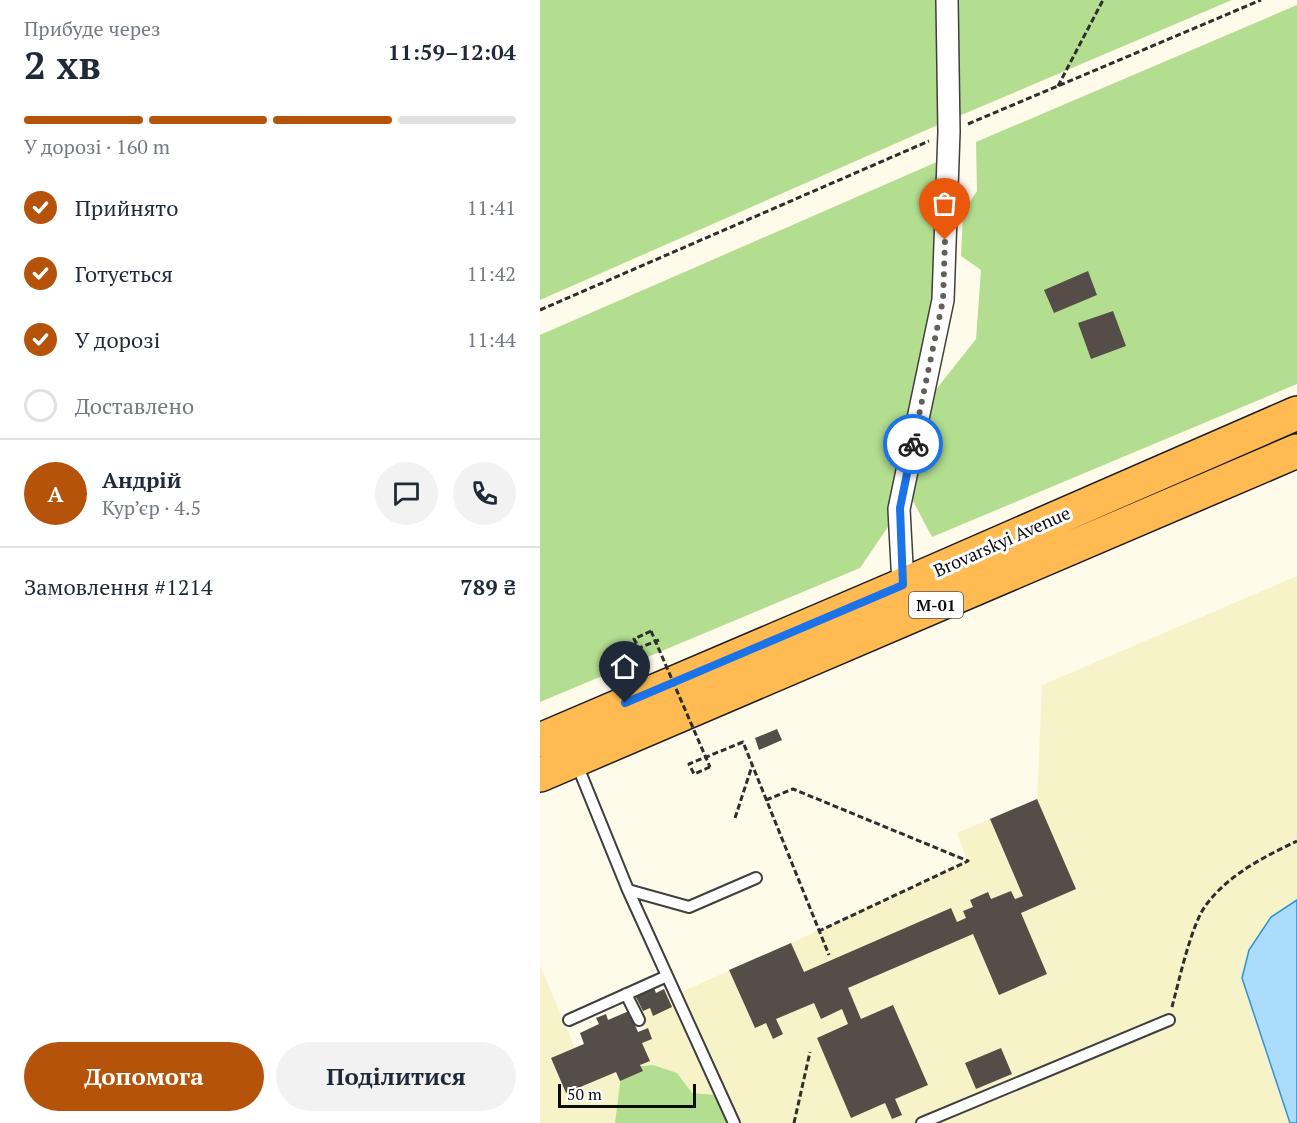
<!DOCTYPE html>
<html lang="uk">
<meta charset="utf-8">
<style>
:root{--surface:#fff;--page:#f2f2f3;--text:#1f2937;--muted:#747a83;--line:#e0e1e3;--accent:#b45309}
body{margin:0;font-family:"PT Serif",serif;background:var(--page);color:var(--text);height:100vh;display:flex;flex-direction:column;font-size:22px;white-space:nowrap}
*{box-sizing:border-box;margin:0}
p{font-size:20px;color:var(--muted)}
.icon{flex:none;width:33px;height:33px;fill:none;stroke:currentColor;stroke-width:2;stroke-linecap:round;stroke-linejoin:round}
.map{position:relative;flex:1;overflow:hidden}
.side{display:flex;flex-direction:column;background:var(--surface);width:540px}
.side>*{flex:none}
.scale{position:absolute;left:18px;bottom:15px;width:138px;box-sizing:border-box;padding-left:6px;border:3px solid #0c0c0c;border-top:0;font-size:16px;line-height:21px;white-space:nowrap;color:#0c0c0c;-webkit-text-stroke:4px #fff;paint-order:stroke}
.pin{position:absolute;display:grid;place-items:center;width:51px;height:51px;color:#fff;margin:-62px -26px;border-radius:50% 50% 50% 0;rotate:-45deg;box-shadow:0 0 6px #0007}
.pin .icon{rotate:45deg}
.courier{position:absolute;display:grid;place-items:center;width:60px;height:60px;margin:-30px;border:4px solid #1a73e8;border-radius:50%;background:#fff;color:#222;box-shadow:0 2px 8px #0007}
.head em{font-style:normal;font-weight:800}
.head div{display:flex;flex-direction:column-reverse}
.head{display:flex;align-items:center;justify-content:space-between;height:102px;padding:0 24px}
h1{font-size:39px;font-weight:800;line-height:45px}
.bar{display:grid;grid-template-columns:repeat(4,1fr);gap:9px 6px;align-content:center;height:72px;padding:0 24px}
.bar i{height:8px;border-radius:4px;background:var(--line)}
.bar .active{background:var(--accent)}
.bar p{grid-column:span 4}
.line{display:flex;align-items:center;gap:15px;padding:0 24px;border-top:2px solid var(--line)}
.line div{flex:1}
.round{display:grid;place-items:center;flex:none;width:63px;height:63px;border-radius:32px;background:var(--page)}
ol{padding:0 24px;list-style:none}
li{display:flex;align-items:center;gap:18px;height:66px}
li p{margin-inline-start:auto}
li .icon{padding:6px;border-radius:50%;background:var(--accent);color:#fff;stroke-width:4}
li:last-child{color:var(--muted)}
li i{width:33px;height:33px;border:3px solid var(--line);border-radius:50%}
.button{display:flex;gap:12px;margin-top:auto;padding:12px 24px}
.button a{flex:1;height:69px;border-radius:36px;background:var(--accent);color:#fff;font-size:24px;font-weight:800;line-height:69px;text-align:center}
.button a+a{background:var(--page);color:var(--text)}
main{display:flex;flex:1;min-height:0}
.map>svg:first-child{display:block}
</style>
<main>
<section class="side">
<div class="head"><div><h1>2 хв</h1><p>Прибуде через</p></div><em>11:59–12:04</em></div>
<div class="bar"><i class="active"></i><i class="active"></i><i class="active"></i><i></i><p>У дорозі · 160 m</p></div>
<ol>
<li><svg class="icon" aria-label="check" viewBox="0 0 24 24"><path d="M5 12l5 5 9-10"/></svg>Прийнято<p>11:41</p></li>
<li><svg class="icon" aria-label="check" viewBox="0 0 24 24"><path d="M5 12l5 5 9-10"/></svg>Готується<p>11:42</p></li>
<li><svg class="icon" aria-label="check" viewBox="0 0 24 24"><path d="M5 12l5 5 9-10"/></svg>У дорозі<p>11:44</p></li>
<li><i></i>Доставлено</li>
</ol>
<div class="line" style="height:108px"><b class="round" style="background:var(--accent);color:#fff">А</b><div><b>Андрій</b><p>Кур’єр · 4.5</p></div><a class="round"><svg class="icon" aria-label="chat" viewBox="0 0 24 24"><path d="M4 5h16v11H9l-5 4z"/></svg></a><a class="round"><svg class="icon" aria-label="phone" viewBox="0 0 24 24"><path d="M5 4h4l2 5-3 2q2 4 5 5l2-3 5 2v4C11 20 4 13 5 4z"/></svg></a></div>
<div class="line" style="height:78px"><div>Замовлення #1214</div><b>789 ₴</b></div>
<div class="button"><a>Допомога</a><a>Поділитися</a></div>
</section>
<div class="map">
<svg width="757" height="1123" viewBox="0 0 757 1123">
<rect width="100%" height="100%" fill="#fffbeb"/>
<path fill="#f7f3c9" d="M757,576V900L731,917L709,950L702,978L749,1123H0V965L35,1048L44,1043L40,1033L59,1025L56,1018L66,1014L68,1020L89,1011L98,1032L107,1028L96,997L114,988L116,993L124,989L128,998L251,943L427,860L417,833L497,799L502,685Z"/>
<path fill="#b3de90" d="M0,0H692L400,124L0,300Z
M757,5V384L392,537L372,499L390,397L436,339L441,270L421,256L423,212L437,191L436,142Z
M399,161L395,300L348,527L320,568L0,702V335Z
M113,1065L137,1073L152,1093L175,1095L187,1123H75L82,1068Z"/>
<path fill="#acdcfb" stroke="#2d92d7" stroke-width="1.5" d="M757,900V1123H750L702,978L709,950L731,917Z"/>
<path fill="#554d48" d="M548,271L557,295L514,313L504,290Z
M573,311L586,346L551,359L538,323Z
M237,729L242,740L219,750L215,738Z
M497,799L536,889L481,913L507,974L459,995L433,934L308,988L321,1019L353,1005L388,1085L355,1099L362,1115L352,1119L345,1103L311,1118L277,1038L308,1024L302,1009L281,1019L274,1003L236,1019L243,1034L233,1039L226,1023L215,1028L189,970L251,943L264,972L411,908L417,922L426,918L423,911L433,907L430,900L448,892L451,899L471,891L475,899L483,896L450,819Z
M114,988L116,993L124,989L132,1007L113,1016L110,1008L103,1011L96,997Z
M89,1011L98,1032L108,1028L112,1039L102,1043L110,1061L100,1065L103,1071L80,1081L76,1072L26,1093L11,1058L44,1044L40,1033L59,1024L56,1018L66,1014L68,1020Z
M461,1048L472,1074L436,1089L425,1063Z"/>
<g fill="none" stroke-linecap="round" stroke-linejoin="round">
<g stroke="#3f3f3f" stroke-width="14">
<path id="service" d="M36,762L88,890L194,1123
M88,890L149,907L216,878
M86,994L99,1020
M29,1020L127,976
M382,1123L629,1020"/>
</g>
<g stroke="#3f3f3f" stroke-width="24">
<path id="minor" d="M363,585L359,509L403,300L409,132L407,0"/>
</g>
<g stroke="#1d1d1d" stroke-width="36">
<path id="trunk" d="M0,740L363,585L757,413
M0,775L757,451"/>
</g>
<path stroke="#2e2e2e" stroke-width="3" stroke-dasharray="6 3" stroke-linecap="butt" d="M518,86L563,0
M428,124L721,0
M0,310L389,141
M111,631L94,639L99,648L119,640
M170,767L154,774L149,764L203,742L289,955
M226,800L253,789L428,861L279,931
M195,818L212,766
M632,1007C639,981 651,925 666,905C689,874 724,857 757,841
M254,1123L270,1052"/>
<use href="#service" stroke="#fff" stroke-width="10"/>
<use href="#minor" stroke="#fff" stroke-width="21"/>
<use href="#trunk" stroke="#ffba52" stroke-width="33"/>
<path stroke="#2e2e2e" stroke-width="3" stroke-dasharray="6 3" stroke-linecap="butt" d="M111,631L170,767"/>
</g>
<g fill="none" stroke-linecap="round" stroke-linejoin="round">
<path stroke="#61605a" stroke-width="6" stroke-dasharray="0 10.8" d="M373,444L403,300L405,240"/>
<path stroke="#1a73e8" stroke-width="8" d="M85,703L363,585L360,508L373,444"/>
</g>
<g text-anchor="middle" stroke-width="6" stroke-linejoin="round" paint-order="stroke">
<rect fill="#fff" stroke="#555" stroke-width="1.5" x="369" y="592" width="54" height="26" rx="4.5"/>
<g font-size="16" font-weight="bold" fill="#0c0c0c">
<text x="396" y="611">М-01</text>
</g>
<g font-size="18" fill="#0c0c0c" stroke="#fff">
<text transform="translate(462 542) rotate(-24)" y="6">Brovarskyi Avenue</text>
</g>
</g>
</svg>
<div class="scale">50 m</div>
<div class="pin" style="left:405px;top:240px;background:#ea580c"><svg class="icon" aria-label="bag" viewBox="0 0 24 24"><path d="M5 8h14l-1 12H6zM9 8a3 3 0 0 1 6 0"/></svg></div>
<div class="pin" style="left:85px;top:703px;background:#1f2937"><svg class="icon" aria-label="home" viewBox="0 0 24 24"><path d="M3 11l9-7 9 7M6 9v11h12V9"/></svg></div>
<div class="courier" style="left:373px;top:444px"><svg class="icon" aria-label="bike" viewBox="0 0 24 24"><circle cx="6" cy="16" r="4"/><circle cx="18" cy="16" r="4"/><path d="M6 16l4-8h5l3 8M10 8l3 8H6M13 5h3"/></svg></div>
</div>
</main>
